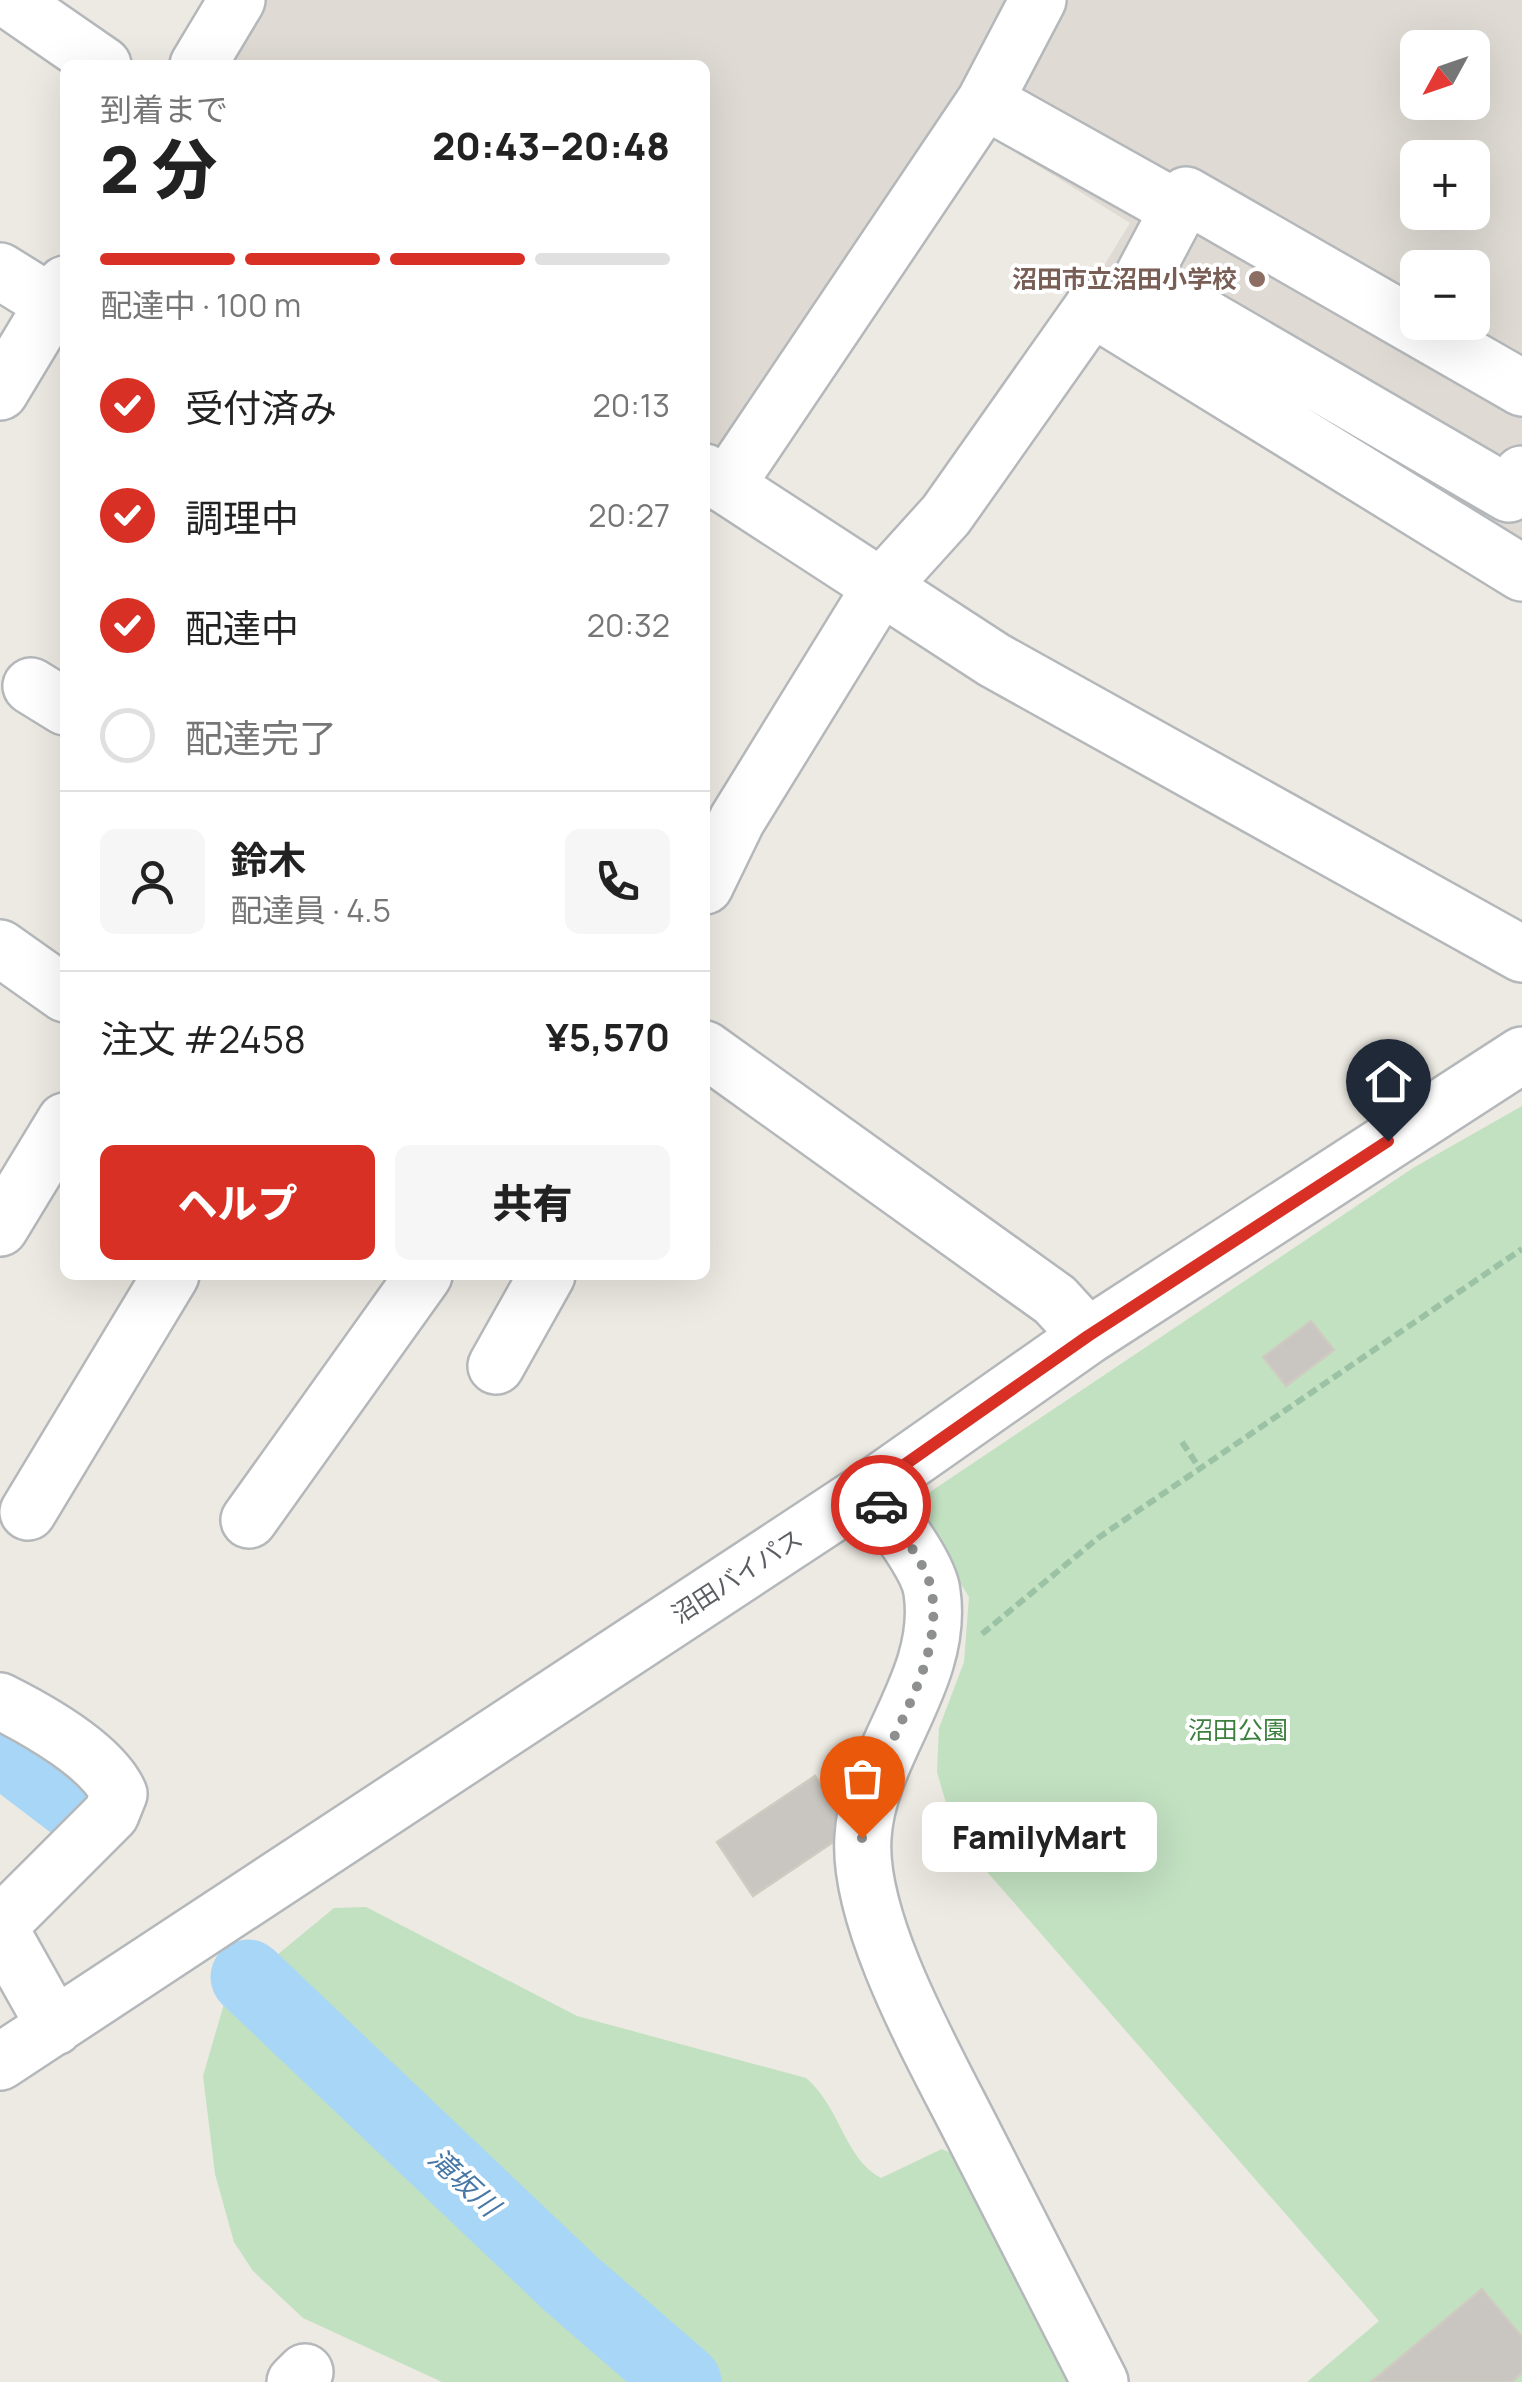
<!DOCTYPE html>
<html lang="ja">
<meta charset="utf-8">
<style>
:root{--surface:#fff;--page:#f6f6f6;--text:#222;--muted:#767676;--line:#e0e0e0;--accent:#d93025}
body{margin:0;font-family:Manrope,"Noto Sans JP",sans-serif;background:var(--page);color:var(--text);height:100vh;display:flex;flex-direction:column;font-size:38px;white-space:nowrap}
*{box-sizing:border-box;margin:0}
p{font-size:32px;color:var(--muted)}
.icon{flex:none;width:55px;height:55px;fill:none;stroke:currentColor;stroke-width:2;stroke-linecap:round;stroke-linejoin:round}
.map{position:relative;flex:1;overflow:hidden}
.details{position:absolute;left:60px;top:60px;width:650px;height:1220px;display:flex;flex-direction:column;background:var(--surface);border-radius:15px;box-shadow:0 10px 40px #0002}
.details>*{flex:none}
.needle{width:65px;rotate:230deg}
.buttons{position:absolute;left:1400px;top:30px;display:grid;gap:20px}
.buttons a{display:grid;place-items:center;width:90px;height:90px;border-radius:15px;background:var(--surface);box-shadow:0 10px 40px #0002;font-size:50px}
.pin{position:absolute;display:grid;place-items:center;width:85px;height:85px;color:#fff;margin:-102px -42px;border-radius:50% 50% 50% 0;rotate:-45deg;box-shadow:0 0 10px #0007}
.pin .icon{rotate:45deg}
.courier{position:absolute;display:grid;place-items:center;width:100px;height:100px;margin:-50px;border:8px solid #d93025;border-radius:50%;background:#fff;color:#222;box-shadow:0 2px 12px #0007}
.bubble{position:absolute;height:70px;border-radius:15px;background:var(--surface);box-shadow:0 10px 40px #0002;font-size:32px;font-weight:800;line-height:70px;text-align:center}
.overview em{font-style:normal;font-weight:800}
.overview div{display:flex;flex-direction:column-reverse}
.overview{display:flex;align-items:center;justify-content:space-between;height:170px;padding:0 40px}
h1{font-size:65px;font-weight:800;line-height:75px}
.bar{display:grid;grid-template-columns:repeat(4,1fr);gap:15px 10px;align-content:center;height:120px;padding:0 40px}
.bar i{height:12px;border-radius:8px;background:var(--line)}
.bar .selected{background:var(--accent)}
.bar p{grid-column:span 4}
.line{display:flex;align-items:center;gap:25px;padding:0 40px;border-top:2px solid var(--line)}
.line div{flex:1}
.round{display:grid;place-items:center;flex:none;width:105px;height:105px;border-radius:15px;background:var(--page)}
ol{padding:0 40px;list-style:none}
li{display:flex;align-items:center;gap:30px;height:110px}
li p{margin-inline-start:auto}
li .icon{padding:10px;border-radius:50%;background:var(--accent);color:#fff;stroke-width:4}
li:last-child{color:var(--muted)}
li i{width:55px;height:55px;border:5px solid var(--line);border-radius:50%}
.cta{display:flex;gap:20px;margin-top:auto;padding:20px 40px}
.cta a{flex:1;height:115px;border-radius:15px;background:var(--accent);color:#fff;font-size:40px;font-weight:800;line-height:115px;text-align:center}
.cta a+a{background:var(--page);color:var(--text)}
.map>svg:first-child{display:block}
</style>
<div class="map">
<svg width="1522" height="2382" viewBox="0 0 1522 2382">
<rect width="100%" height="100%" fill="#eceae2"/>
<path fill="#dfdbd4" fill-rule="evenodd" d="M254,0H1022L736,445L708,451L705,449V65H214Z
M1055,0H1522V553L1089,290L1130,223L984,132ZM1418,48H1472V102H1418ZM1418,158H1472V212H1418ZM1418,268H1472V322H1418Z"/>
<path fill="#c2e1c1" d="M1522,1106V2382H1307L1379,2321L988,1873L950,1817L937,1772L939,1728L964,1662L969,1597L912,1504L1413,1168Z
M366,1907L577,2016L806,2078C841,2108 844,2158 881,2178L942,2149L965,2160L1080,2382H442L303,2318L253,2271L234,2242L215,2174L203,2076L226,1997L334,1908Z"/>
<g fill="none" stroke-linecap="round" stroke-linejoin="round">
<path stroke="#a8d6f6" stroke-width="75" d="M0,1747L71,1801
M248,1977L571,2284L684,2382"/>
</g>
<path fill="#c9c6c2" stroke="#d0cbc1" stroke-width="2.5" d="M1311,1321L1334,1350L1286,1386L1263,1357Z
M815,1776L851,1830L753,1896L717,1842Z
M1482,2289L1522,2337V2373L1512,2382H1371Z"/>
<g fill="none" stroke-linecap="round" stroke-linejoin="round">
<g stroke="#b5b8bb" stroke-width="60">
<path id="minor" d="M9,0L103,65
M198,65L237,0
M985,101L1178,209
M0,271L53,304
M1522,388L1186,195L1141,280L1509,494L1522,474
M0,392L65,284
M705,472L994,660L1522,954
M726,486L985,101L1038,0
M31,686L65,707
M705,886L737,820L880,588L946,515L1092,308L1522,573
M0,948L65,994
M705,1049L1055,1300L1088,1336
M0,1228L65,1121
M496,1366L547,1275
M870,1489C887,1513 929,1565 932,1592C945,1680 868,1752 863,1837C857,1924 937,2061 976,2139C1018,2220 1059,2301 1100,2382
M28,1512L171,1275
M249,1520L424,1275
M0,1701C36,1719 103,1756 119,1794L111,1814L0,1925
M0,1929L55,2027
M0,2062L870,1489L1088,1336L1522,1055
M295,2382L305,2372"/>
</g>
<path stroke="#9bc2a5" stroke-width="6" stroke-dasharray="10 5" stroke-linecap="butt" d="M1182,1442L1200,1469
M982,1634L1098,1538L1522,1249"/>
<use href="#minor" stroke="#fff" stroke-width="55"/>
</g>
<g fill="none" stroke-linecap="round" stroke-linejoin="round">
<path stroke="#8e8f8f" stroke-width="10" stroke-dasharray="0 18" d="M862,1838C865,1821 867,1801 873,1785C896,1724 942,1661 932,1593C929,1567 897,1527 881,1505"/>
<path stroke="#d93025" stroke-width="12" d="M881,1505L870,1489L1088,1336L1388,1141"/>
</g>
<circle fill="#8d6e63" stroke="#fff" stroke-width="4" cx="1257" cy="279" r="10"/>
<g text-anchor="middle" stroke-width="8" stroke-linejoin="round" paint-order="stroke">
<g font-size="25" font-weight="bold" fill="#785e54" stroke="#fff" text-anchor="end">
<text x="1237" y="288">沼田市立沼田小学校</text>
</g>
<g font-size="25" fill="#5b5e62" stroke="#fff">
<text transform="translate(737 1576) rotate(-33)" y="9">沼田バイパス</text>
</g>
<g font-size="25" fill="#3c7f3e" stroke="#fff">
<text x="1238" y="1739">沼田公園</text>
</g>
<g font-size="28" font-style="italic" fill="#4778a6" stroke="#fff">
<text transform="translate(464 2182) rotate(43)" y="10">滝坂川</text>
</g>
</g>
</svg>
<div class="buttons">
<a><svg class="needle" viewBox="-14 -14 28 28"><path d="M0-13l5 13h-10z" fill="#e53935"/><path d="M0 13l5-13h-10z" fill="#767676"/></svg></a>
<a>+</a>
<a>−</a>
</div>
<div class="pin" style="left:862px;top:1838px;background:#ea580c"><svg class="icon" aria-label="bag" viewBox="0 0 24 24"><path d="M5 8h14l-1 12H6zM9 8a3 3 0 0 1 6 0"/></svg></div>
<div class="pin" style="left:1388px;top:1141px;background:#1f2937"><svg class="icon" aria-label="home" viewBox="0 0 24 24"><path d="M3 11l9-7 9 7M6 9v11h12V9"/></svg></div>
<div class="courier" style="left:881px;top:1505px"><svg class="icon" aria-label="car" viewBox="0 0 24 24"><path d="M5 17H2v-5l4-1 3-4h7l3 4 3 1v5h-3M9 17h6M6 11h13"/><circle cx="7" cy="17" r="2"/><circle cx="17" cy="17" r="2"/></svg></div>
<div class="bubble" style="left:922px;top:1802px;width:235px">FamilyMart</div>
<section class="details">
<div class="overview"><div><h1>2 分</h1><p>到着まで</p></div><em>20:43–20:48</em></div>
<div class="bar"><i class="selected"></i><i class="selected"></i><i class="selected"></i><i></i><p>配達中 · 100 m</p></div>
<ol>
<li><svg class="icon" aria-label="check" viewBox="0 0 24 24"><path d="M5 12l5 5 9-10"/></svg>受付済み<p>20:13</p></li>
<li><svg class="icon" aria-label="check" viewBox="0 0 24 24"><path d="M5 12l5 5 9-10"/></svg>調理中<p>20:27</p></li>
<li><svg class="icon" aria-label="check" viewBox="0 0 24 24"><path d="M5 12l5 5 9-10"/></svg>配達中<p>20:32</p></li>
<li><i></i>配達完了</li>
</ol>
<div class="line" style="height:180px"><a class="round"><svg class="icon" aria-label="person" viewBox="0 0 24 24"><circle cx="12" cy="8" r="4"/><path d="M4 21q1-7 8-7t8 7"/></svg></a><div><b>鈴木</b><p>配達員 · 4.5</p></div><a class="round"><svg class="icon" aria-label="phone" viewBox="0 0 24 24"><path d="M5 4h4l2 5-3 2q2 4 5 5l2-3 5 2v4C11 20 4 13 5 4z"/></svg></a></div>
<div class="line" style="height:130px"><div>注文 #2458</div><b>¥5,570</b></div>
<div class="cta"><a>ヘルプ</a><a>共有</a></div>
</section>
</div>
